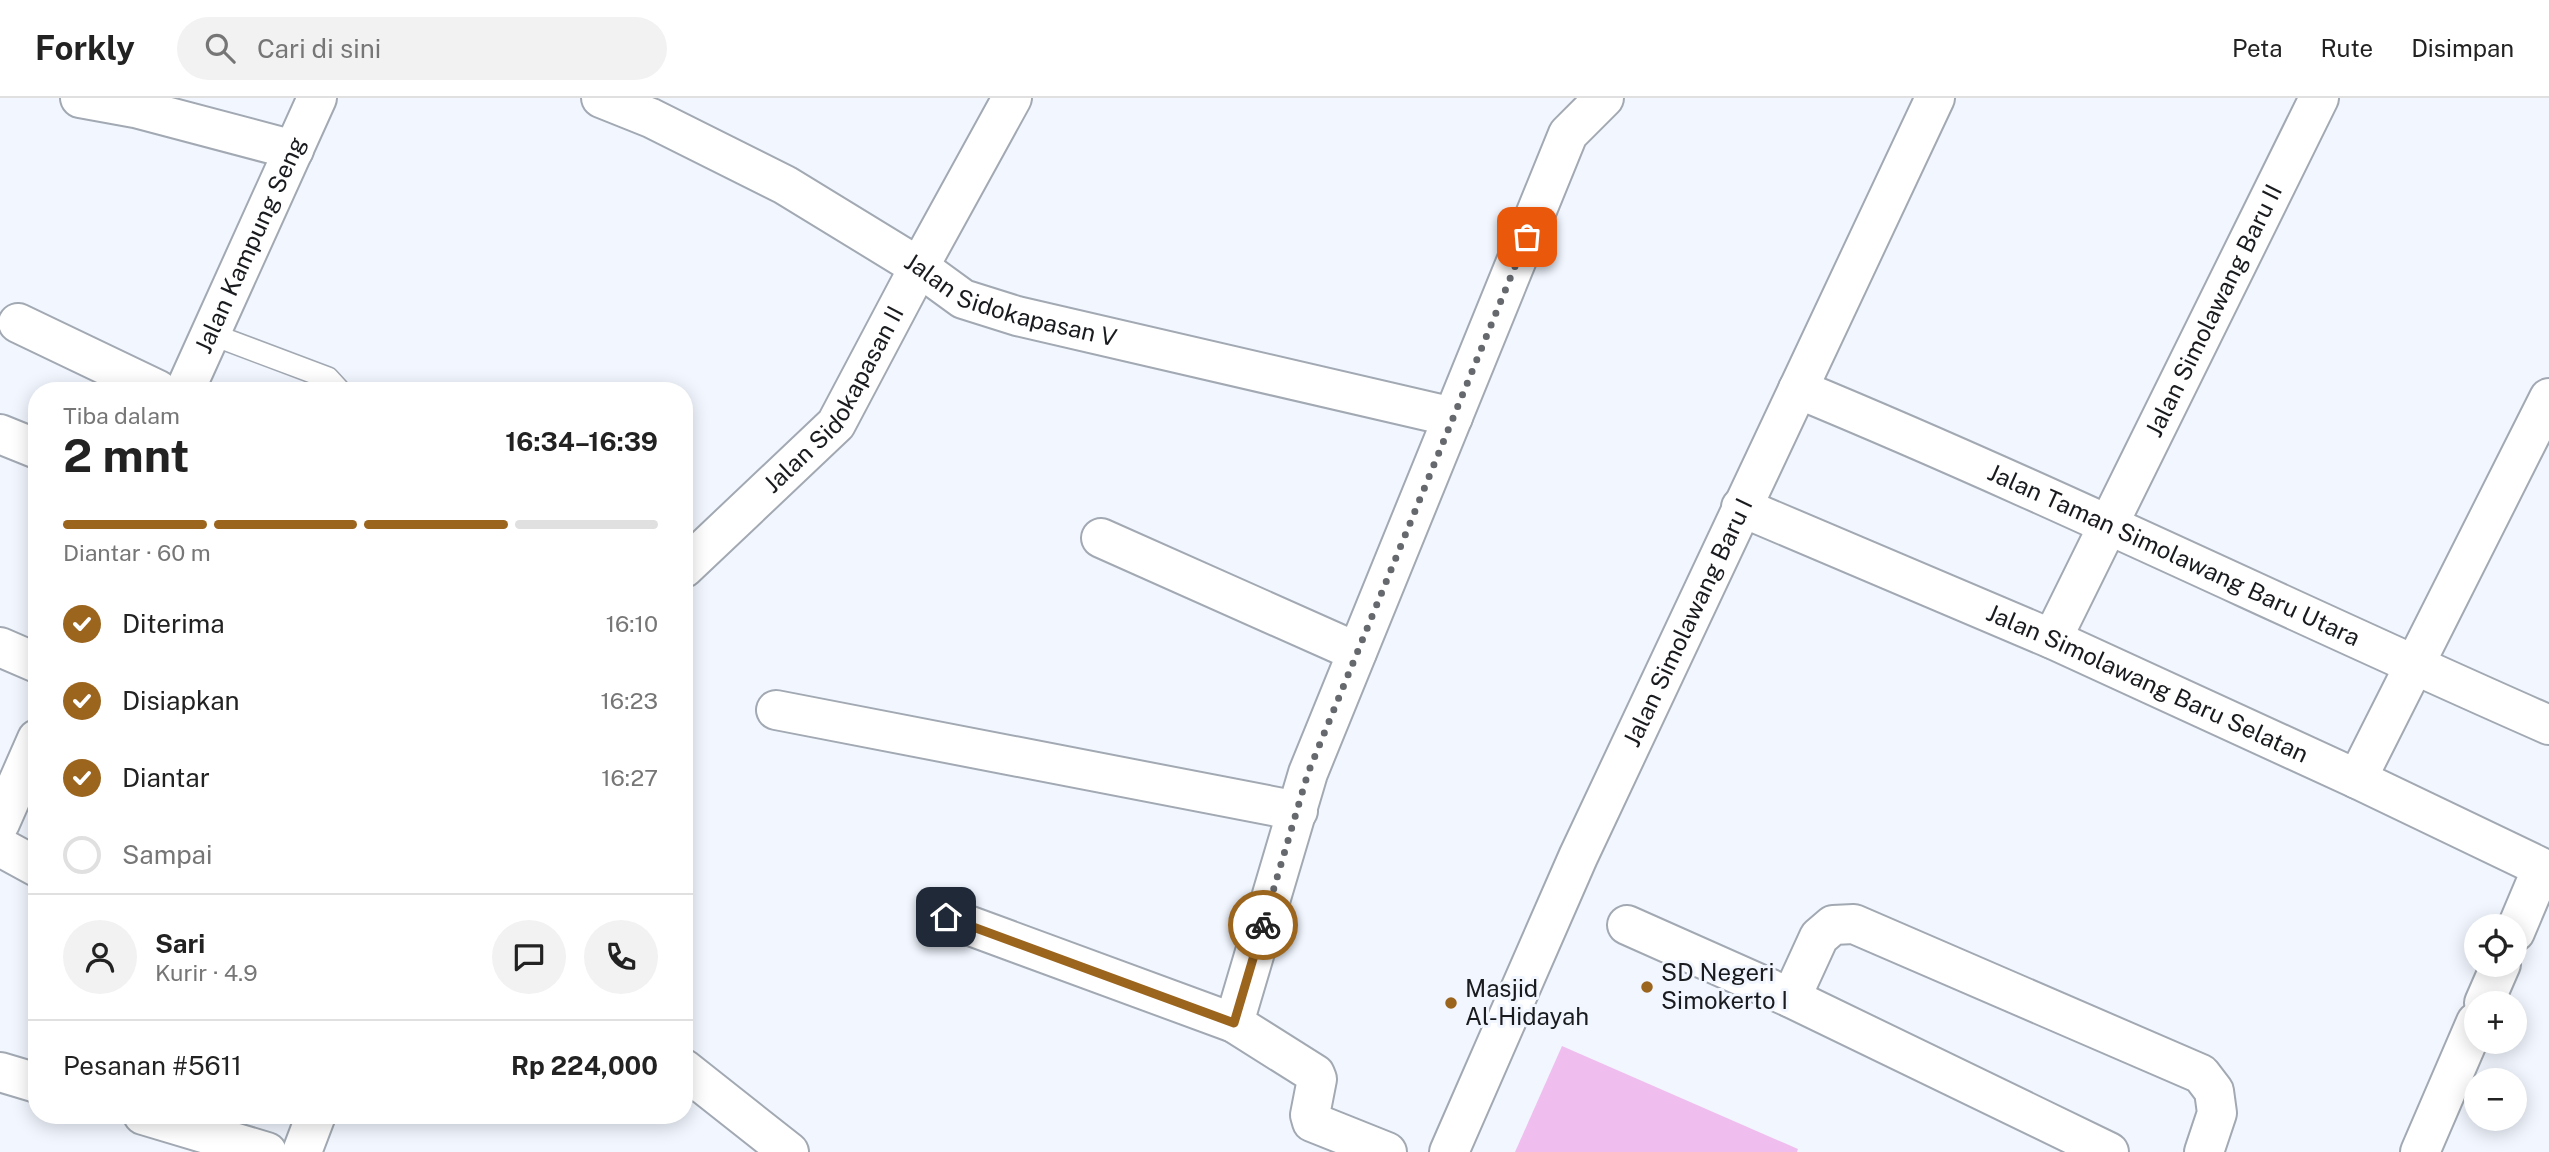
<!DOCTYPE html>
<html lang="id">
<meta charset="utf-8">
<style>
:root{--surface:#fff;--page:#f2f2f2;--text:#222;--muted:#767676;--line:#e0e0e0;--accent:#9b651e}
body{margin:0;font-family:"Public Sans",sans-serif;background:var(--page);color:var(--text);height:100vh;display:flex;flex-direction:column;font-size:26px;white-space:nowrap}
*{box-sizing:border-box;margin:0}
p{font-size:23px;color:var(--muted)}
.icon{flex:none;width:38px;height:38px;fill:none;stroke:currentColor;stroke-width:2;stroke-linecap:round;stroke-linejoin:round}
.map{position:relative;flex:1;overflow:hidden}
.sheet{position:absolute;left:28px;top:284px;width:665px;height:742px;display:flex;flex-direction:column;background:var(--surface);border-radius:28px;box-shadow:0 4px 18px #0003}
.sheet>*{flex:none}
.fabs{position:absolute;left:2464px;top:816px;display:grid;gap:14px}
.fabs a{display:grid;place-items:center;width:63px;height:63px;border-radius:50%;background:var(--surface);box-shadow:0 4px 18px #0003;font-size:35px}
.pin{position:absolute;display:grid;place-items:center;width:60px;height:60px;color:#fff;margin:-30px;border-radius:14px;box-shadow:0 4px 10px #0006}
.courier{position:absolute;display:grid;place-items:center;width:70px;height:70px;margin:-35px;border:5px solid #9b651e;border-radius:50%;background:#fff;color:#222;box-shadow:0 2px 9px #0007}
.summary em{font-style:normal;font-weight:700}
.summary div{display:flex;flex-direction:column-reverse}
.summary{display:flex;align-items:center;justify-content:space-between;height:119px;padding:0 35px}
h1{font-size:46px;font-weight:700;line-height:52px}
.bar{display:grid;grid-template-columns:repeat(4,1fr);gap:10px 7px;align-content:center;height:84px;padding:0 35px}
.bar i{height:9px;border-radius:5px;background:var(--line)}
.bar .active{background:var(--accent)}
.bar p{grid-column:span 4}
.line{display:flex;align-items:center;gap:18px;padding:0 35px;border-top:2px solid var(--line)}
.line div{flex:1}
.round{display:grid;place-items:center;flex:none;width:74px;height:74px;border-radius:37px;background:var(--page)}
ol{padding:0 35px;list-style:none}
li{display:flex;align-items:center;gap:21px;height:77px}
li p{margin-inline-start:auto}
li .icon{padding:7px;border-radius:50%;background:var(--accent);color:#fff;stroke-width:4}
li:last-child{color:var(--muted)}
li i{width:38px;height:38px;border:4px solid var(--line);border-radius:50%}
header{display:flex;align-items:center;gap:42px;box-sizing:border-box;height:98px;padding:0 35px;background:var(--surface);border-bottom:2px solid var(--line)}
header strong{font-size:33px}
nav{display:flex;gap:38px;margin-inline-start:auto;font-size:24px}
.search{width:490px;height:63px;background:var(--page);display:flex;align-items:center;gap:18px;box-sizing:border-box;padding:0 24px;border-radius:38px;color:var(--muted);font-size:26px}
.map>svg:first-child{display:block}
</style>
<header>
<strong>Forkly</strong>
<div class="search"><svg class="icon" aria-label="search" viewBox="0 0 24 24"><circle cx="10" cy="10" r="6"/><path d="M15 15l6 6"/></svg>Cari di sini</div>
<nav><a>Peta</a><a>Rute</a><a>Disimpan</a></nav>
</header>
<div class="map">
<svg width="2549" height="1054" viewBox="0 0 2549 1054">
<rect width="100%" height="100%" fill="#f1f6ff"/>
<path fill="#efbeef" d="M1562,948L1798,1051L1797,1054H1515Z"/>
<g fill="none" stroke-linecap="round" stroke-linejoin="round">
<g stroke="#a2a9b2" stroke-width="24">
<path id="service" d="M211,236L328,280L339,292"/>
</g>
<g stroke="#a2a9b2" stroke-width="42">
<g id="minor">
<path d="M80,0L135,10L294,52"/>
<path id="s1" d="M601,0L651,20L785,87L919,169L963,201L1017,218L1453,319"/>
<path d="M18,225L158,292"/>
<path id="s2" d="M1798,291C2052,396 2298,517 2549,627"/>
<path d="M0,336L37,351"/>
<path id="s3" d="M1741,409L2052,541L2357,681L2549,773"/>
<path d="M1101,440L1357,554"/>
<path id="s4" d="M684,470L836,326L919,169L1012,0"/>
<path id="s5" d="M2052,541L2319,0"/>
<path d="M0,549L37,565"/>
<path d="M776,612L1298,713"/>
<path d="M2357,681L2549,300"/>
<path d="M0,749L37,769"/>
<path d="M946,819L1234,925L1315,976L1317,981L1310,1017L1312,1024L1387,1054"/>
<path d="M1627,827L1791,900L2109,1054"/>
<path d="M2515,834L2542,770"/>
<path d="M1791,900L1819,839L1833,827L1854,826L2201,976L2214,993L2217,1015L2204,1054"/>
<path d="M2484,905L2501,866"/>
<path d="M1234,925L1308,675L1568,36L1604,0"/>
<path d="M684,971L789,1054"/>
<path d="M0,974L37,985"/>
<path d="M143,1017L267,1054"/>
<path d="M302,1054L316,1017"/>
<path id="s6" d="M1449,1054L1578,759L1935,0"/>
<path d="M2420,1054L2476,924"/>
</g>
</g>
<g stroke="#a2a9b2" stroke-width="42">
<g id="tertiary">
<path id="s7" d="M185,292L317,0"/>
<path d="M0,725L37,641"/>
</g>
</g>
<use href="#service" stroke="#fff" stroke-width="21"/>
<use href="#minor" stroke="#fff" stroke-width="38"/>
<use href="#tertiary" stroke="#fff" stroke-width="38"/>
</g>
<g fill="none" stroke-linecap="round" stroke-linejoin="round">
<path stroke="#65686d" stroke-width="7" stroke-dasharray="0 12.6" d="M1263,827L1308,675L1527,139"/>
<path stroke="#9b651e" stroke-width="9" d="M946,819L1234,925L1263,827"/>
</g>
<g fill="#9b651e" stroke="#f1f6ff" stroke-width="2.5">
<circle cx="1647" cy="889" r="7"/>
<circle cx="1451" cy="905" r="7"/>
</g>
<g text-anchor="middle" stroke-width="6" stroke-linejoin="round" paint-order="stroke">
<g font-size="24" fill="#191b1e" stroke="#f1f6ff">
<text dy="8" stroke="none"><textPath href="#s7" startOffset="159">Jalan Kampung Seng</textPath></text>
<text dy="8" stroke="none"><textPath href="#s1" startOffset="460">Jalan Sidokapasan V</textPath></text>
<text dy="8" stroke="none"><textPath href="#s5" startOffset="366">Jalan Simolawang Baru II</textPath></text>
<text dy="8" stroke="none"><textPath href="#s4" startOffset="228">Jalan Sidokapasan II</textPath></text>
<text dy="8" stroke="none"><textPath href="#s2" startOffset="411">Jalan Taman Simolawang Baru Utara</textPath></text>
<text dy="8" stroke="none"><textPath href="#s6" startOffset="581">Jalan Simolawang Baru I</textPath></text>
<text dy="8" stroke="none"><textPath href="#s3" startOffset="443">Jalan Simolawang Baru Selatan</textPath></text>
</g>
<g font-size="24" fill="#191b1e" stroke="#f1f6ff" text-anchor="start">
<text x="1661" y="883">SD Negeri<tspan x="1661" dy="28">Simokerto I</tspan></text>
<text x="1465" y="899">Masjid<tspan x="1465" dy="28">Al-Hidayah</tspan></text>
</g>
</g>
</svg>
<div class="fabs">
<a><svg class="icon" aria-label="locate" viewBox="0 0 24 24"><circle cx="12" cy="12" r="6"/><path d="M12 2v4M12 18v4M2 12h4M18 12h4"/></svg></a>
<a>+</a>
<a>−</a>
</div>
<div class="pin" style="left:1527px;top:139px;background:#ea580c"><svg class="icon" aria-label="bag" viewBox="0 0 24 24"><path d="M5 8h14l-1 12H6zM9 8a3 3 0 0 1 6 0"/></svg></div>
<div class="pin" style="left:946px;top:819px;background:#1f2937"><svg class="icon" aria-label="home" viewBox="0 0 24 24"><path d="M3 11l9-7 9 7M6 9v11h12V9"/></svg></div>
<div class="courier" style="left:1263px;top:827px"><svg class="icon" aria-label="bike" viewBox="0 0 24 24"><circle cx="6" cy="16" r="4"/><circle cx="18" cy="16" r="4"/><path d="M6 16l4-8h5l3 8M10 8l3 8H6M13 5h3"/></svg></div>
<section class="sheet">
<div class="summary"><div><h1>2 mnt</h1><p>Tiba dalam</p></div><em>16:34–16:39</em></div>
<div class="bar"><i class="active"></i><i class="active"></i><i class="active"></i><i></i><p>Diantar · 60 m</p></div>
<ol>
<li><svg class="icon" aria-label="check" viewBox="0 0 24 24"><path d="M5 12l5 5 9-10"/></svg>Diterima<p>16:10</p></li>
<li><svg class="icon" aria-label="check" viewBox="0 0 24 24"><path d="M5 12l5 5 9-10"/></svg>Disiapkan<p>16:23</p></li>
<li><svg class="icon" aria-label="check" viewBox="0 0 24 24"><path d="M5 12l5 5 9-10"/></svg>Diantar<p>16:27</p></li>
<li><i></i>Sampai</li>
</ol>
<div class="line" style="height:126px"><a class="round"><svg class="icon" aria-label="person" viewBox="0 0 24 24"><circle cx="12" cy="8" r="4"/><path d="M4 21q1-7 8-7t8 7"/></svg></a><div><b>Sari</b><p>Kurir · 4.9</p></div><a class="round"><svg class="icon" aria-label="chat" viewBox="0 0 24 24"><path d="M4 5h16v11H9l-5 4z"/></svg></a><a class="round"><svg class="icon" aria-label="phone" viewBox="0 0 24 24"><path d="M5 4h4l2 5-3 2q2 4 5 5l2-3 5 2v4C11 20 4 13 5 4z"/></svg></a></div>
<div class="line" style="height:91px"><div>Pesanan #5611</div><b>Rp 224,000</b></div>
</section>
</div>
